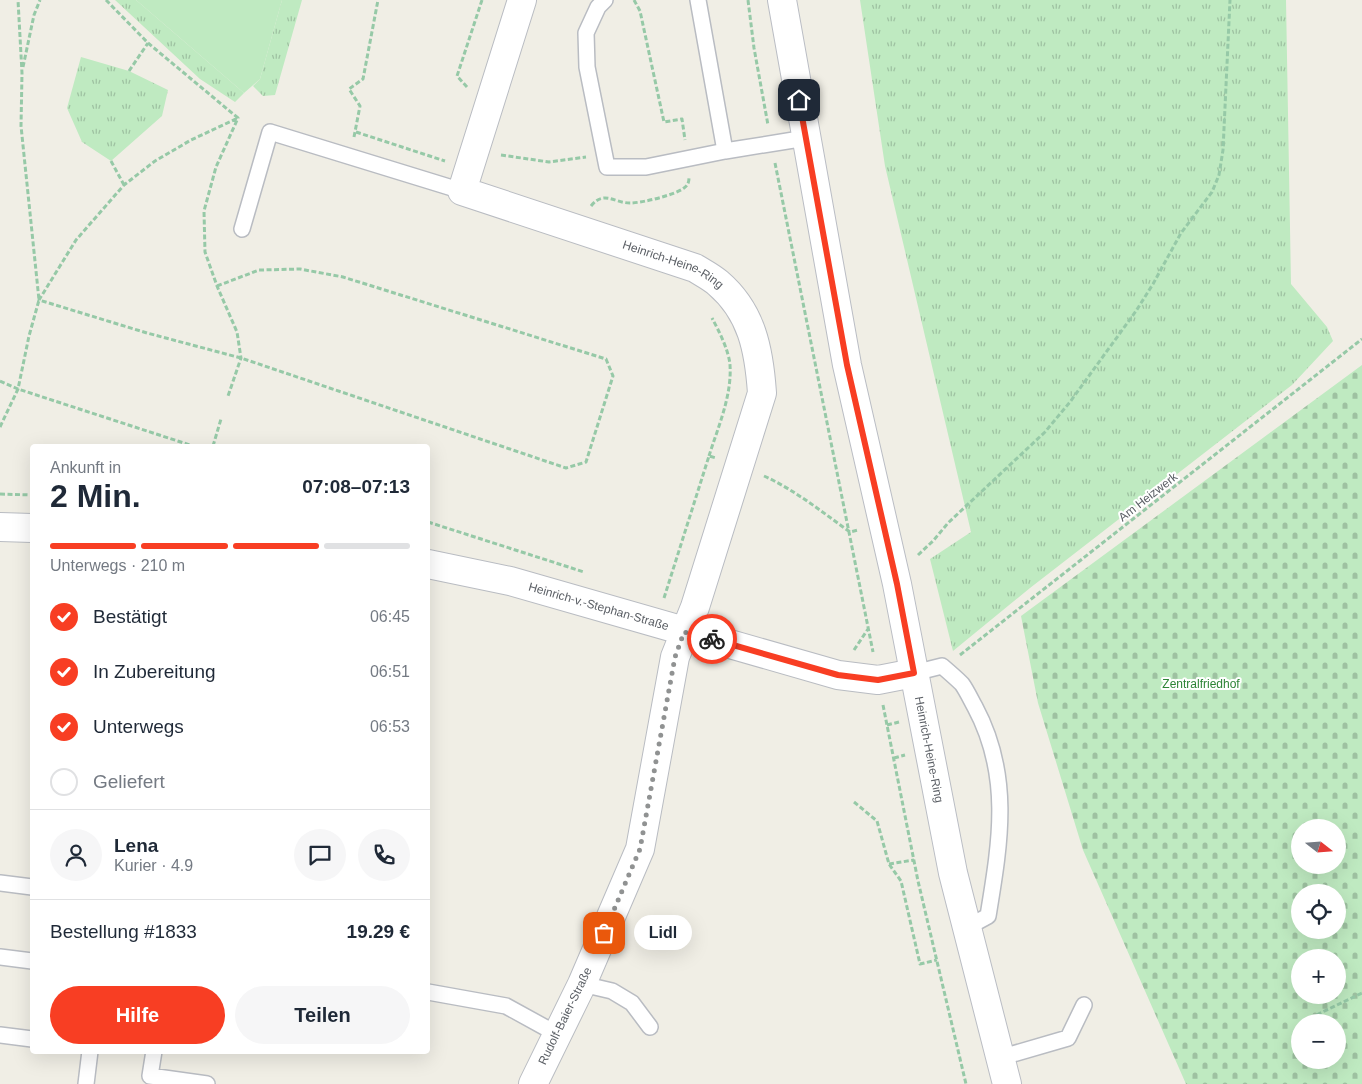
<!DOCTYPE html>
<html lang="de">
<meta charset="utf-8">
<style>
:root{--surface:#fff;--page:#f6f6f7;--text:#1f2937;--muted:#747a83;--line:#e0e1e3;--accent:#f83e23}
body{margin:0;font-family:Helvetica,sans-serif;background:var(--page);color:var(--text);height:100vh;display:flex;flex-direction:column;font-size:19px;white-space:nowrap}
*{box-sizing:border-box;margin:0}
p{font-size:16px;color:var(--muted)}
.icon{flex:none;width:28px;height:28px;fill:none;stroke:currentColor;stroke-width:2;stroke-linecap:round;stroke-linejoin:round}
.map{position:relative;flex:1;overflow:hidden}
.sheet{position:absolute;left:30px;top:444px;width:400px;height:610px;display:flex;flex-direction:column;background:var(--surface);border-radius:5px;box-shadow:0 5px 20px #0002}
.sheet>*{flex:none}
.needle{width:32px;rotate:107deg}
.controls{position:absolute;left:1291px;top:819px;display:grid;gap:10px}
.controls a{display:grid;place-items:center;width:55px;height:55px;border-radius:50%;background:var(--surface);box-shadow:0 5px 20px #0002;font-size:25px}
.pin{position:absolute;display:grid;place-items:center;width:42px;height:42px;color:#fff;margin:-21px;border-radius:10px;box-shadow:0 2px 8px #0006}
.courier{position:absolute;display:grid;place-items:center;width:50px;height:50px;margin:-25px;border:4px solid #f83e23;border-radius:50%;background:#fff;color:#222;box-shadow:0 1px 6px #0007}
.bubble{position:absolute;height:35px;border-radius:18px;background:var(--surface);box-shadow:0 5px 20px #0002;font-size:16px;font-weight:700;line-height:35px;text-align:center}
.overview em{font-style:normal;font-weight:700}
.overview div{display:flex;flex-direction:column-reverse}
.overview{display:flex;align-items:center;justify-content:space-between;height:85px;padding:0 20px}
h1{font-size:32px;font-weight:700;line-height:38px}
.bar{display:grid;grid-template-columns:repeat(4,1fr);gap:8px 5px;align-content:center;height:60px;padding:0 20px}
.bar i{height:6px;border-radius:4px;background:var(--line)}
.bar .on{background:var(--accent)}
.bar p{grid-column:span 4}
.line{display:flex;align-items:center;gap:12px;padding:0 20px;border-top:1px solid var(--line)}
.line div{flex:1}
.round{display:grid;place-items:center;flex:none;width:52px;height:52px;border-radius:26px;background:var(--page)}
ol{padding:0 20px;list-style:none}
li{display:flex;align-items:center;gap:15px;height:55px}
li p{margin-inline-start:auto}
li .icon{padding:5px;border-radius:50%;background:var(--accent);color:#fff;stroke-width:4}
li:last-child{color:var(--muted)}
li i{width:28px;height:28px;border:2px solid var(--line);border-radius:50%}
.cta{display:flex;gap:10px;margin-top:auto;padding:10px 20px}
.cta a{flex:1;height:58px;border-radius:30px;background:var(--accent);color:#fff;font-size:20px;font-weight:700;line-height:58px;text-align:center}
.cta a+a{background:var(--page);color:var(--text)}
.map>svg:first-child{display:block}
</style>
<div class="map">
<svg width="1362" height="1084" viewBox="0 0 1362 1084">
<defs>
<pattern id="grass-tufts" width="24" height="20" patternUnits="userSpaceOnUse" patternTransform="scale(1.25)"><rect width="24" height="20" fill="#bfeac1"/><path d="M3 7l-1-3M5 7V3M7 7l1-3M15 17l-1-3M17 17v-4M19 17l1-3" fill="none" stroke="#9ec1a1"/></pattern>
<pattern id="cemetery-stones" width="16" height="16" patternUnits="userSpaceOnUse" patternTransform="scale(1.25)"><rect width="16" height="16" fill="#bfeac1"/><path d="M2 7V4a2 2 0 0 1 4 0v3zM10 15v-3a2 2 0 0 1 4 0v3z" fill="#9ec1a1"/></pattern>
</defs>
<rect width="100%" height="100%" fill="#f0eee5"/>
<path fill="url(#grass-tufts)" d="M115,0H136L244,93L235,102L200,79Z
M282,0H302L275,95L263,96L253,86L260,79Z
M860,0H1286L1291,284L1327,327L1333,341L1292,385L1030,588L953,651L930,559L971,532L885,166Z
M81,57L129,71L168,90L162,116L111,161L82,142L67,108Z"/>
<path fill="url(#cemetery-stones)" fill-rule="evenodd" d="M1362,365V1084H1186L1083,850L1038,703L1021,616ZM1300,828H1338V865H1300ZM1300,892H1338V930H1300ZM1300,958H1338V995H1300ZM1300,1022H1338V1060H1300Z"/>
<path fill="#bfeac1" d="M136,0H282L260,79L244,93Z"/>
<g fill="none" stroke-linecap="round" stroke-linejoin="round">
<g stroke="#b9bcc2" stroke-width="18">
<path id="lane" d="M605,0L598,7L586,33L587,67L607,167H646L725,151L806,138
M698,0L725,151
M242,229L270,132L462,191
M914,673L942,666C949,672 956,678 962,684C967,691 971,700 975,707C1012,776 1000,843 988,916L966,928
M0,883L32,887
M0,957L32,961
M582,984L612,991L632,1003L650,1027
M428,992L506,1006L557,1034
M0,1035L32,1039
M154,1051L150,1076L207,1084
M999,1058L1068,1038L1084,1005
M86,1084L90,1051"/>
</g>
<g stroke="#b9bcc2" stroke-width="30">
<g id="street">
<path id="s1" d="M522,0L462,191L695,268C703,273 711,277 718,283C752,312 759,350 762,393L695,607L675,657L640,849L582,984L533,1084"/>
<path d="M0,527L32,528"/>
<path id="s2" d="M428,564L510,581L838,675L878,680L914,673"/>
</g>
</g>
<g stroke="#babdc4" stroke-width="30">
<g id="secondary">
<path id="s3" d="M782,0L847,365L897,584L953,873L1007,1084"/>
</g>
</g>
<path stroke="#96c9a7" stroke-width="3" stroke-dasharray="5 2.5" stroke-linecap="butt" d="M106,0L148,43L238,118L216,167L204,211L205,252L217,286L237,332L241,358L228,396
M634,0L640,11L664,122L682,119L685,140
M748,0L754,48L768,125
M23,67L34,15L40,0
M129,71L148,43
M467,87L457,76L482,0
M356,132L445,161
M354,137L360,106L349,89L363,79L378,0
M501,155L549,162L586,157
M111,161L124,185
M775,163L873,652
M591,206C604,190 614,203 630,203C642,203 675,195 684,188C687,186 689,183 689,178
M217,286L259,270L300,269L343,277L606,359L613,376L586,462L566,468L241,358L147,333L39,300L76,240L124,185L155,161L191,140L238,118
M0,381L18,389L193,446
M0,427L18,389L29,336L39,300L21,126L22,73L18,0
M213,446L221,419
M709,456C718,427 732,396 730,365C729,351 719,331 712,318
M764,476C795,490 822,512 850,532L858,530
M0,494L32,495
M428,522L584,572
M918,555L933,541L948,523L1045,432L1070,402L1136,311L1153,284L1181,233L1212,192L1219,175L1223,150L1230,0
M664,598L709,456L716,458
M854,650L868,629
M960,655L1362,339
M883,705L918,881L966,1084
M887,725L899,722
M894,758L905,755
M854,802L877,821L889,864L901,881L920,964L937,960
M889,864L914,860
M1310,1018L1362,993"/>
<use href="#lane" stroke="#fff" stroke-width="15"/>
<use href="#street" stroke="#fff" stroke-width="28"/>
<use href="#secondary" stroke="#fff" stroke-width="28"/>
</g>
<g fill="none" stroke-linecap="round" stroke-linejoin="round">
<path stroke="#909292" stroke-width="5" stroke-dasharray="0 9" d="M604,933L640,849L675,657L684,632L712,639"/>
<path stroke="#f83e23" stroke-width="6" d="M712,639L838,675L878,680L914,673L897,584L847,365L799,100"/>
</g>
<g text-anchor="middle" stroke-width="4" stroke-linejoin="round" paint-order="stroke">
<g font-size="12" fill="#5c6066" stroke="#fff">
<text dy="4" stroke="none"><textPath href="#s1" startOffset="424">Heinrich-Heine-Ring</textPath></text>
<text transform="translate(1148 497) rotate(-38)" y="4">Am Heizwerk</text>
<text dy="4" stroke="none"><textPath href="#s2" startOffset="176">Heinrich-v.-Stephan-Straße</textPath></text>
<text dy="4" stroke="none"><textPath href="#s3" startOffset="764">Heinrich-Heine-Ring</textPath></text>
<text transform="translate(565 1016) rotate(-64)" y="4">Rudolf-Baier-Straße</text>
</g>
<g font-size="12" fill="#2d8436" stroke="#fff">
<text x="1201" y="688">Zentralfriedhof</text>
</g>
</g>
</svg>
<div class="controls">
<a><svg class="needle" viewBox="-14 -14 28 28"><path d="M0-13l5 13h-10z" fill="#e53935"/><path d="M0 13l5-13h-10z" fill="#747a83"/></svg></a>
<a><svg class="icon" aria-label="locate" viewBox="0 0 24 24"><circle cx="12" cy="12" r="6"/><path d="M12 2v4M12 18v4M2 12h4M18 12h4"/></svg></a>
<a>+</a>
<a>−</a>
</div>
<div class="pin" style="left:604px;top:933px;background:#ea580c"><svg class="icon" aria-label="bag" viewBox="0 0 24 24"><path d="M5 8h14l-1 12H6zM9 8a3 3 0 0 1 6 0"/></svg></div>
<div class="pin" style="left:799px;top:100px;background:#1f2937"><svg class="icon" aria-label="home" viewBox="0 0 24 24"><path d="M3 11l9-7 9 7M6 9v11h12V9"/></svg></div>
<div class="courier" style="left:712px;top:639px"><svg class="icon" aria-label="bike" viewBox="0 0 24 24"><circle cx="6" cy="16" r="4"/><circle cx="18" cy="16" r="4"/><path d="M6 16l4-8h5l3 8M10 8l3 8H6M13 5h3"/></svg></div>
<div class="bubble" style="left:634px;top:915px;width:58px">Lidl</div>
<section class="sheet">
<div class="overview"><div><h1>2 Min.</h1><p>Ankunft in</p></div><em>07:08–07:13</em></div>
<div class="bar"><i class="on"></i><i class="on"></i><i class="on"></i><i></i><p>Unterwegs · 210 m</p></div>
<ol>
<li><svg class="icon" aria-label="check" viewBox="0 0 24 24"><path d="M5 12l5 5 9-10"/></svg>Bestätigt<p>06:45</p></li>
<li><svg class="icon" aria-label="check" viewBox="0 0 24 24"><path d="M5 12l5 5 9-10"/></svg>In Zubereitung<p>06:51</p></li>
<li><svg class="icon" aria-label="check" viewBox="0 0 24 24"><path d="M5 12l5 5 9-10"/></svg>Unterwegs<p>06:53</p></li>
<li><i></i>Geliefert</li>
</ol>
<div class="line" style="height:90px"><a class="round"><svg class="icon" aria-label="person" viewBox="0 0 24 24"><circle cx="12" cy="8" r="4"/><path d="M4 21q1-7 8-7t8 7"/></svg></a><div><b>Lena</b><p>Kurier · 4.9</p></div><a class="round"><svg class="icon" aria-label="chat" viewBox="0 0 24 24"><path d="M4 5h16v11H9l-5 4z"/></svg></a><a class="round"><svg class="icon" aria-label="phone" viewBox="0 0 24 24"><path d="M5 4h4l2 5-3 2q2 4 5 5l2-3 5 2v4C11 20 4 13 5 4z"/></svg></a></div>
<div class="line" style="height:65px"><div>Bestellung #1833</div><b>19.29 €</b></div>
<div class="cta"><a>Hilfe</a><a>Teilen</a></div>
</section>
</div>
